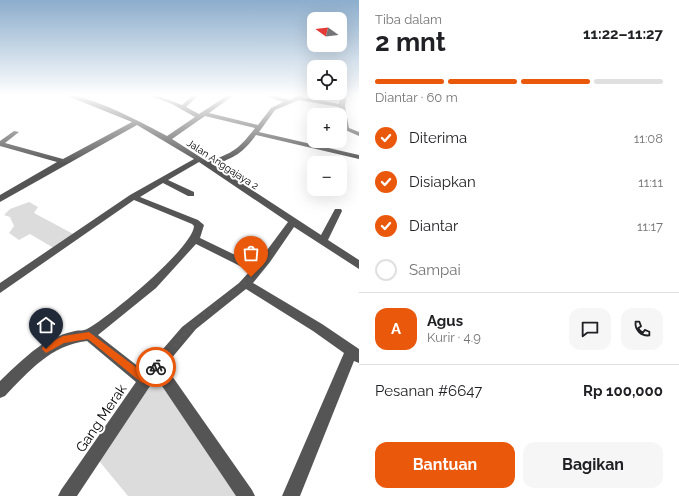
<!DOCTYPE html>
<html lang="id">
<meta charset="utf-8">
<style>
:root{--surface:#fff;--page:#f6f6f6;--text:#202124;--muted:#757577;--line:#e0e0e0;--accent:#ea580c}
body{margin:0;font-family:Raleway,sans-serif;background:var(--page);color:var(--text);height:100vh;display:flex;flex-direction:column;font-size:15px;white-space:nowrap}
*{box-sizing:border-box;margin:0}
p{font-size:13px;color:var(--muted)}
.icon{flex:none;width:22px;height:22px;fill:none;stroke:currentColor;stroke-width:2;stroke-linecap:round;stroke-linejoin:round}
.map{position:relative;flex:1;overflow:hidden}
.side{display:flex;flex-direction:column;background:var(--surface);width:320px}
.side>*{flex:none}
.needle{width:26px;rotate:285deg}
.fabs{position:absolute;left:307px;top:12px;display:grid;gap:8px}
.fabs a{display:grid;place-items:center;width:40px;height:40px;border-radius:8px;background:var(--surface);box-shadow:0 4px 16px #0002;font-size:20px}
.pin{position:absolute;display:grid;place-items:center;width:34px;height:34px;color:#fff;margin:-41px -17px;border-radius:50% 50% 50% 0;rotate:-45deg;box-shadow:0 0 4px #0007}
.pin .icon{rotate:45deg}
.courier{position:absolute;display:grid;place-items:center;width:40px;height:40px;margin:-20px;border:3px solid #ea580c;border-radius:50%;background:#fff;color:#222;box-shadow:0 1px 5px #0007}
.overview em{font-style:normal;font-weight:700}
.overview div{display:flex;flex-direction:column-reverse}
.overview{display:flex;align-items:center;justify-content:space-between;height:68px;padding:0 16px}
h1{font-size:26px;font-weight:700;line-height:30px}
.bar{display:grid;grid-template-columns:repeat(4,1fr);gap:6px 4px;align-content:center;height:48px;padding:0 16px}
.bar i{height:5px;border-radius:3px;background:var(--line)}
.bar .current{background:var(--accent)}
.bar p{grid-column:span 4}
.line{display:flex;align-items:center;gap:10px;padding:0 16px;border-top:1px solid var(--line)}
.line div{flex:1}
.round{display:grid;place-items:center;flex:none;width:42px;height:42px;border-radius:12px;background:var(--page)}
ol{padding:0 16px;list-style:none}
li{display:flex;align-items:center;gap:12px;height:44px}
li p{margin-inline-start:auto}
li .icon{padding:4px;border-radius:50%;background:var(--accent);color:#fff;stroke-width:4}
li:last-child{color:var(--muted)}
li i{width:22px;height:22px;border:2px solid var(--line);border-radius:50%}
.action{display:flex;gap:8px;margin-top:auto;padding:8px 16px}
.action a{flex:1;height:46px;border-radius:12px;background:var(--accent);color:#fff;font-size:16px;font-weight:700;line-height:46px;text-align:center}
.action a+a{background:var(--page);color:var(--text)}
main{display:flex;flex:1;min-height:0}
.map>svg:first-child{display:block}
</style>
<main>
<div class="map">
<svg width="359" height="496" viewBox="0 0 359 496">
<rect width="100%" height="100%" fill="#fff"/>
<path fill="#dcdcdc" d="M29,202L38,207L34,213L77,236L57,250L30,234L19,240L9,233L14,226L10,217L4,215L10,209Z
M157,366L246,496H128L95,456Z"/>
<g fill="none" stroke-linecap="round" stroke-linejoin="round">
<path fill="#555" fill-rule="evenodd" d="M65,95C87,93 147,125 167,136L195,117L172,104L148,95H156L182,105L193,95H199L186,107L199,114L228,95H234L209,113L258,125L271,108L283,102L264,95H272L290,100L298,95H304L302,97L339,104L341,95H347L345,106L349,128L359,132V136L343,129L339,107L299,100L275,110L259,132L359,155V159L256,135C242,154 235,157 214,165L321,235L335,209H341L342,211L328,240L359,260V269L294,227L270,262L253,283L322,324L359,349V363L354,361L300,496H282L344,353L313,331L246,289L196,329L165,366L252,490L255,496H236L156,377L77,496H58L61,490L136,382L87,341C51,345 29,371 5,396L0,398V381C14,367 28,354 44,343C53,338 65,333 75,331C79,330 84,331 87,329C108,318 193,248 194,226L192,224L134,200L0,293V283L130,195L194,159L137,125L0,202V195L57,162L0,146V141L14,131L19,132L5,143L63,159L132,122ZM205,116L255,128C238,150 234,152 208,162L172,139ZM199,162L288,222L256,265L200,238L204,225L198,220L140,197L163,183L188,196H194V192L168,180ZM196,244L250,271L239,283L182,327L144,371L98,335L156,288Z"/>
</g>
<linearGradient id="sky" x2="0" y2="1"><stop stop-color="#8cadcc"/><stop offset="0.58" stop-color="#fff"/><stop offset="1" stop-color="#fff" stop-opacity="0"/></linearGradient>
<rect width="359" height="164" fill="url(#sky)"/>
<path fill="#ea580c" d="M89,332L145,374L156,363L160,367L149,383H142L88,339L64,343L46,353L42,349L43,346L63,336Z"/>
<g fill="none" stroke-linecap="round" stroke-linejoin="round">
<path stroke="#595959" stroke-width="4" stroke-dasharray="0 7.2" d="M156,367L201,316L234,293L251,277"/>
</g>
<g text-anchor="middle" stroke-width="4" stroke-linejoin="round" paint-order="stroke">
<g font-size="10" fill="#000" stroke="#fff">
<text transform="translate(223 164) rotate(33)" y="4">Jalan Anggajaya 2</text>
</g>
<g font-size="14" fill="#000" stroke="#fff">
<text transform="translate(101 418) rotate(-56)" y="5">Gang Merak</text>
</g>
</g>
</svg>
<div class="fabs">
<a><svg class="needle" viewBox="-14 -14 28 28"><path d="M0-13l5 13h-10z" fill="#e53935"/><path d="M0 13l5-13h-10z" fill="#757577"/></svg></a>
<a><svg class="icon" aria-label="locate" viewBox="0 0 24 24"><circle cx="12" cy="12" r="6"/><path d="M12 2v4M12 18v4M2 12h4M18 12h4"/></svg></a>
<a>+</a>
<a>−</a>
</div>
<div class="pin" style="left:251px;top:277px;background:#ea580c"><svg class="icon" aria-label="bag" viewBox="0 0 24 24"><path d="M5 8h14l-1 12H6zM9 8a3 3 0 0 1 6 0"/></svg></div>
<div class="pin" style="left:46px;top:349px;background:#1f2937"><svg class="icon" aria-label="home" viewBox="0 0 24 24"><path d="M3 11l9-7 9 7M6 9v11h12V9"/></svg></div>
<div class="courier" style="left:156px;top:367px"><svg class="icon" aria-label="bike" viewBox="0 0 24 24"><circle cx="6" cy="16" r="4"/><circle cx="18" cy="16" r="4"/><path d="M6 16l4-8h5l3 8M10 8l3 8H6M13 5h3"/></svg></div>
</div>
<section class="side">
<div class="overview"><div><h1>2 mnt</h1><p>Tiba dalam</p></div><em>11:22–11:27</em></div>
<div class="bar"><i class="current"></i><i class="current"></i><i class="current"></i><i></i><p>Diantar · 60 m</p></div>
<ol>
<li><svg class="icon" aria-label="check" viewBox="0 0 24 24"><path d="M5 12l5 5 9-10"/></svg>Diterima<p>11:08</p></li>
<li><svg class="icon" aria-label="check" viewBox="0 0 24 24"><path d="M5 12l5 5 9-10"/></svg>Disiapkan<p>11:11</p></li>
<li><svg class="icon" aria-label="check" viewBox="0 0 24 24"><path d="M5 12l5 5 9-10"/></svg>Diantar<p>11:17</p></li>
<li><i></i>Sampai</li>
</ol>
<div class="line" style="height:72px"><b class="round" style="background:var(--accent);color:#fff">A</b><div><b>Agus</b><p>Kurir · 4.9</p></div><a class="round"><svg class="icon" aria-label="chat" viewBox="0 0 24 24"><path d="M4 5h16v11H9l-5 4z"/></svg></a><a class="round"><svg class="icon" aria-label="phone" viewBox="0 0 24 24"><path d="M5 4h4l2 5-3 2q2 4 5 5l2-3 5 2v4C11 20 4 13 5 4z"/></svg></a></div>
<div class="line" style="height:52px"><div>Pesanan #6647</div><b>Rp 100,000</b></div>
<div class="action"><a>Bantuan</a><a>Bagikan</a></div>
</section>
</main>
